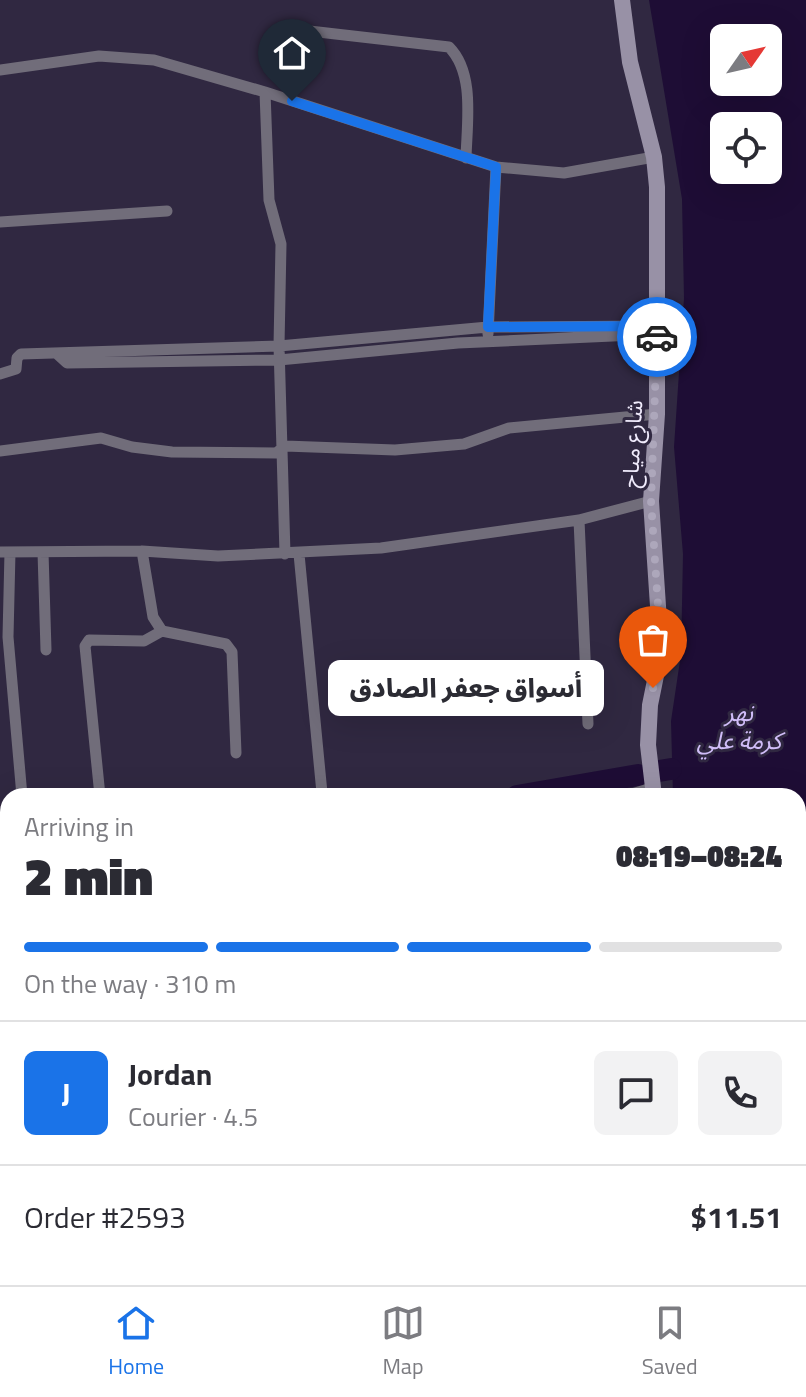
<!DOCTYPE html>
<meta charset="utf-8">
<style>
:root{--surface:#fff;--page:#f2f2f3;--text:#2b2b33;--muted:#7c7c81;--line:#e1e1e2;--accent:#1a73e8}
body{margin:0;font-family:"Titillium Web","Noto Sans Arabic",sans-serif;background:var(--page);color:var(--text);height:100vh;display:flex;flex-direction:column;font-size:30px;white-space:nowrap}
*{box-sizing:border-box;margin:0}
p{font-size:26px;color:var(--muted)}
.icon{flex:none;width:44px;height:44px;fill:none;stroke:currentColor;stroke-width:2;stroke-linecap:round;stroke-linejoin:round}
.map{position:relative;flex:1;overflow:hidden}
.panel{position:absolute;left:0px;top:788px;width:806px;height:498px;display:flex;flex-direction:column;background:var(--surface);border-radius:24px 24px 0 0;box-shadow:0 8px 32px #0002}
.panel>*{flex:none}
.needle{width:52px;rotate:56deg}
.fabs{position:absolute;left:710px;top:24px;display:grid;gap:16px}
.fabs a{display:grid;place-items:center;width:72px;height:72px;border-radius:12px;background:var(--surface);box-shadow:0 8px 32px #0002;font-size:40px}
.pin{position:absolute;display:grid;place-items:center;width:68px;height:68px;color:#fff;margin:-82px -34px;border-radius:50% 50% 50% 0;rotate:-45deg;box-shadow:0 0 8px #0007}
.pin .icon{rotate:45deg}
.courier{position:absolute;display:grid;place-items:center;width:80px;height:80px;margin:-40px;border:6px solid #1a73e8;border-radius:50%;background:#fff;color:#222;box-shadow:0 2px 10px #0007}
.bubble{position:absolute;height:56px;border-radius:12px;background:var(--surface);box-shadow:0 8px 32px #0002;font-size:26px;font-weight:800;line-height:56px;text-align:center}
.headline em{font-style:normal;font-weight:800}
.headline div{display:flex;flex-direction:column-reverse}
.headline{display:flex;align-items:center;justify-content:space-between;height:136px;padding:0 24px}
h1{font-size:52px;font-weight:800;line-height:60px}
.bar{display:grid;grid-template-columns:repeat(4,1fr);gap:12px 8px;align-content:center;height:96px;padding:0 24px}
.bar i{height:10px;border-radius:6px;background:var(--line)}
.bar .active{background:var(--accent)}
.bar p{grid-column:span 4}
.line{display:flex;align-items:center;gap:20px;padding:0 24px;border-top:2px solid var(--line)}
.line div{flex:1}
.round{display:grid;place-items:center;flex:none;width:84px;height:84px;border-radius:12px;background:var(--page)}
.dock{display:flex;justify-content:space-around;align-items:center;height:112px;border-top:2px solid var(--line);background:var(--surface);font-size:22px;color:var(--muted)}
.dock a{display:grid;justify-items:center;gap:4px}
.dock .active{color:var(--accent)}
.map>svg:first-child{display:block}
</style>
<div class="map">
<svg width="806" height="1285" viewBox="0 0 806 1285">
<rect width="100%" height="100%" fill="#302841"/>
<path fill="#1e0d35" fill-rule="evenodd" d="M649,0H806V1285H692L689,1278H798V796H673L671,721L681,654L683,554L674,447L684,298L682,199ZM724,38H768V82H724ZM724,126H768V170H724Z"/>
<g fill="none" stroke-linecap="round" stroke-linejoin="round">
<path stroke="#1e0d35" stroke-width="22" d="M659,771L671,769
M517,796L638,775
M0,888L8,887"/>
<path stroke="#716d7a" stroke-width="11" d="M292,29L449,47C475,73 467,122 466,158
M0,70L99,56L154,60L265,92L496,167L564,173L654,157
M0,222L167,211
M488,334L496,167
M56,353L67,363L279,360L458,343L657,334
M0,374L16,369L17,358L21,354L279,346L281,244L269,200L265,92
M0,451L101,438L132,447L172,452L276,453L285,446L395,450L464,444L509,428L657,414
M579,520L588,724
M142,551L153,617L162,631L226,644L232,652L236,753
M0,552L142,551L218,556L381,548L579,520L651,501
M10,552L8,637L22,796
M43,552L46,650
M285,554L279,346L488,327L657,326
M299,554L322,793
M100,796L85,646L89,640L144,641L162,631
M625,796L652,788"/>
<path stroke="#9891a6" stroke-width="16" d="M622,0L630,62L654,157L657,187V414L651,501L661,651L650,705L648,745L654,796
M0,1122H8"/>
<path stroke="#d0c6e7" stroke-width="20" d="M798,1148H806
M0,1150H8
M623,1278L624,1285
M101,1285L112,1278"/>
</g>
<g fill="none" stroke-linecap="round" stroke-linejoin="round">
<path stroke="#ada7bb" stroke-width="8" stroke-dasharray="0 14.4" d="M653,688L661,651L651,501L657,337"/>
<path stroke="#1a73e8" stroke-width="10" d="M292,101L496,167L488,327L657,326V337"/>
</g>
<g text-anchor="middle" stroke-width="6" stroke-linejoin="round" paint-order="stroke">
<g font-size="22" fill="#f0ebfc" stroke="#302841">
<text transform="translate(632 444) rotate(-87)" y="8">شارع مياح</text>
</g>
<g font-size="24" font-style="italic" fill="#d0bdf8" stroke="#302841">
<text x="739" y="721">نهر<tspan x="739" dy="28">كرمة علي</tspan></text>
</g>
</g>
</svg>
<div class="fabs">
<a><svg class="needle" viewBox="-14 -14 28 28"><path d="M0-13l5 13h-10z" fill="#e53935"/><path d="M0 13l5-13h-10z" fill="#7c7c81"/></svg></a>
<a><svg class="icon" aria-label="locate" viewBox="0 0 24 24"><circle cx="12" cy="12" r="6"/><path d="M12 2v4M12 18v4M2 12h4M18 12h4"/></svg></a>
</div>
<div class="pin" style="left:653px;top:688px;background:#ea580c"><svg class="icon" aria-label="bag" viewBox="0 0 24 24"><path d="M5 8h14l-1 12H6zM9 8a3 3 0 0 1 6 0"/></svg></div>
<div class="pin" style="left:292px;top:101px;background:#1f2937"><svg class="icon" aria-label="home" viewBox="0 0 24 24"><path d="M3 11l9-7 9 7M6 9v11h12V9"/></svg></div>
<div class="courier" style="left:657px;top:337px"><svg class="icon" aria-label="car" viewBox="0 0 24 24"><path d="M5 17H2v-5l4-1 3-4h7l3 4 3 1v5h-3M9 17h6M6 11h13"/><circle cx="7" cy="17" r="2"/><circle cx="17" cy="17" r="2"/></svg></div>
<div class="bubble" style="left:328px;top:660px;width:276px">أسواق جعفر الصادق</div>
<section class="panel">
<div class="headline"><div><h1>2 min</h1><p>Arriving in</p></div><em>08:19–08:24</em></div>
<div class="bar"><i class="active"></i><i class="active"></i><i class="active"></i><i></i><p>On the way · 310 m</p></div>
<div class="line" style="height:144px"><b class="round" style="background:var(--accent);color:#fff">J</b><div><b>Jordan</b><p>Courier · 4.5</p></div><a class="round"><svg class="icon" aria-label="chat" viewBox="0 0 24 24"><path d="M4 5h16v11H9l-5 4z"/></svg></a><a class="round"><svg class="icon" aria-label="phone" viewBox="0 0 24 24"><path d="M5 4h4l2 5-3 2q2 4 5 5l2-3 5 2v4C11 20 4 13 5 4z"/></svg></a></div>
<div class="line" style="height:104px"><div>Order #2593</div><b>$11.51</b></div>
</section>
</div>
<nav class="dock">
<a class="active"><svg class="icon" aria-label="home" viewBox="0 0 24 24"><path d="M3 11l9-7 9 7M6 9v11h12V9"/></svg>Home</a>
<a><svg class="icon" aria-label="map" viewBox="0 0 24 24"><path d="M3 6l6-2 6 2 6-2v14l-6 2-6-2-6 2zM9 4v14M15 6v14"/></svg>Map</a>
<a><svg class="icon" aria-label="saved" viewBox="0 0 24 24"><path d="M7 4h10v16l-5-4-5 4z"/></svg>Saved</a>
</nav>
